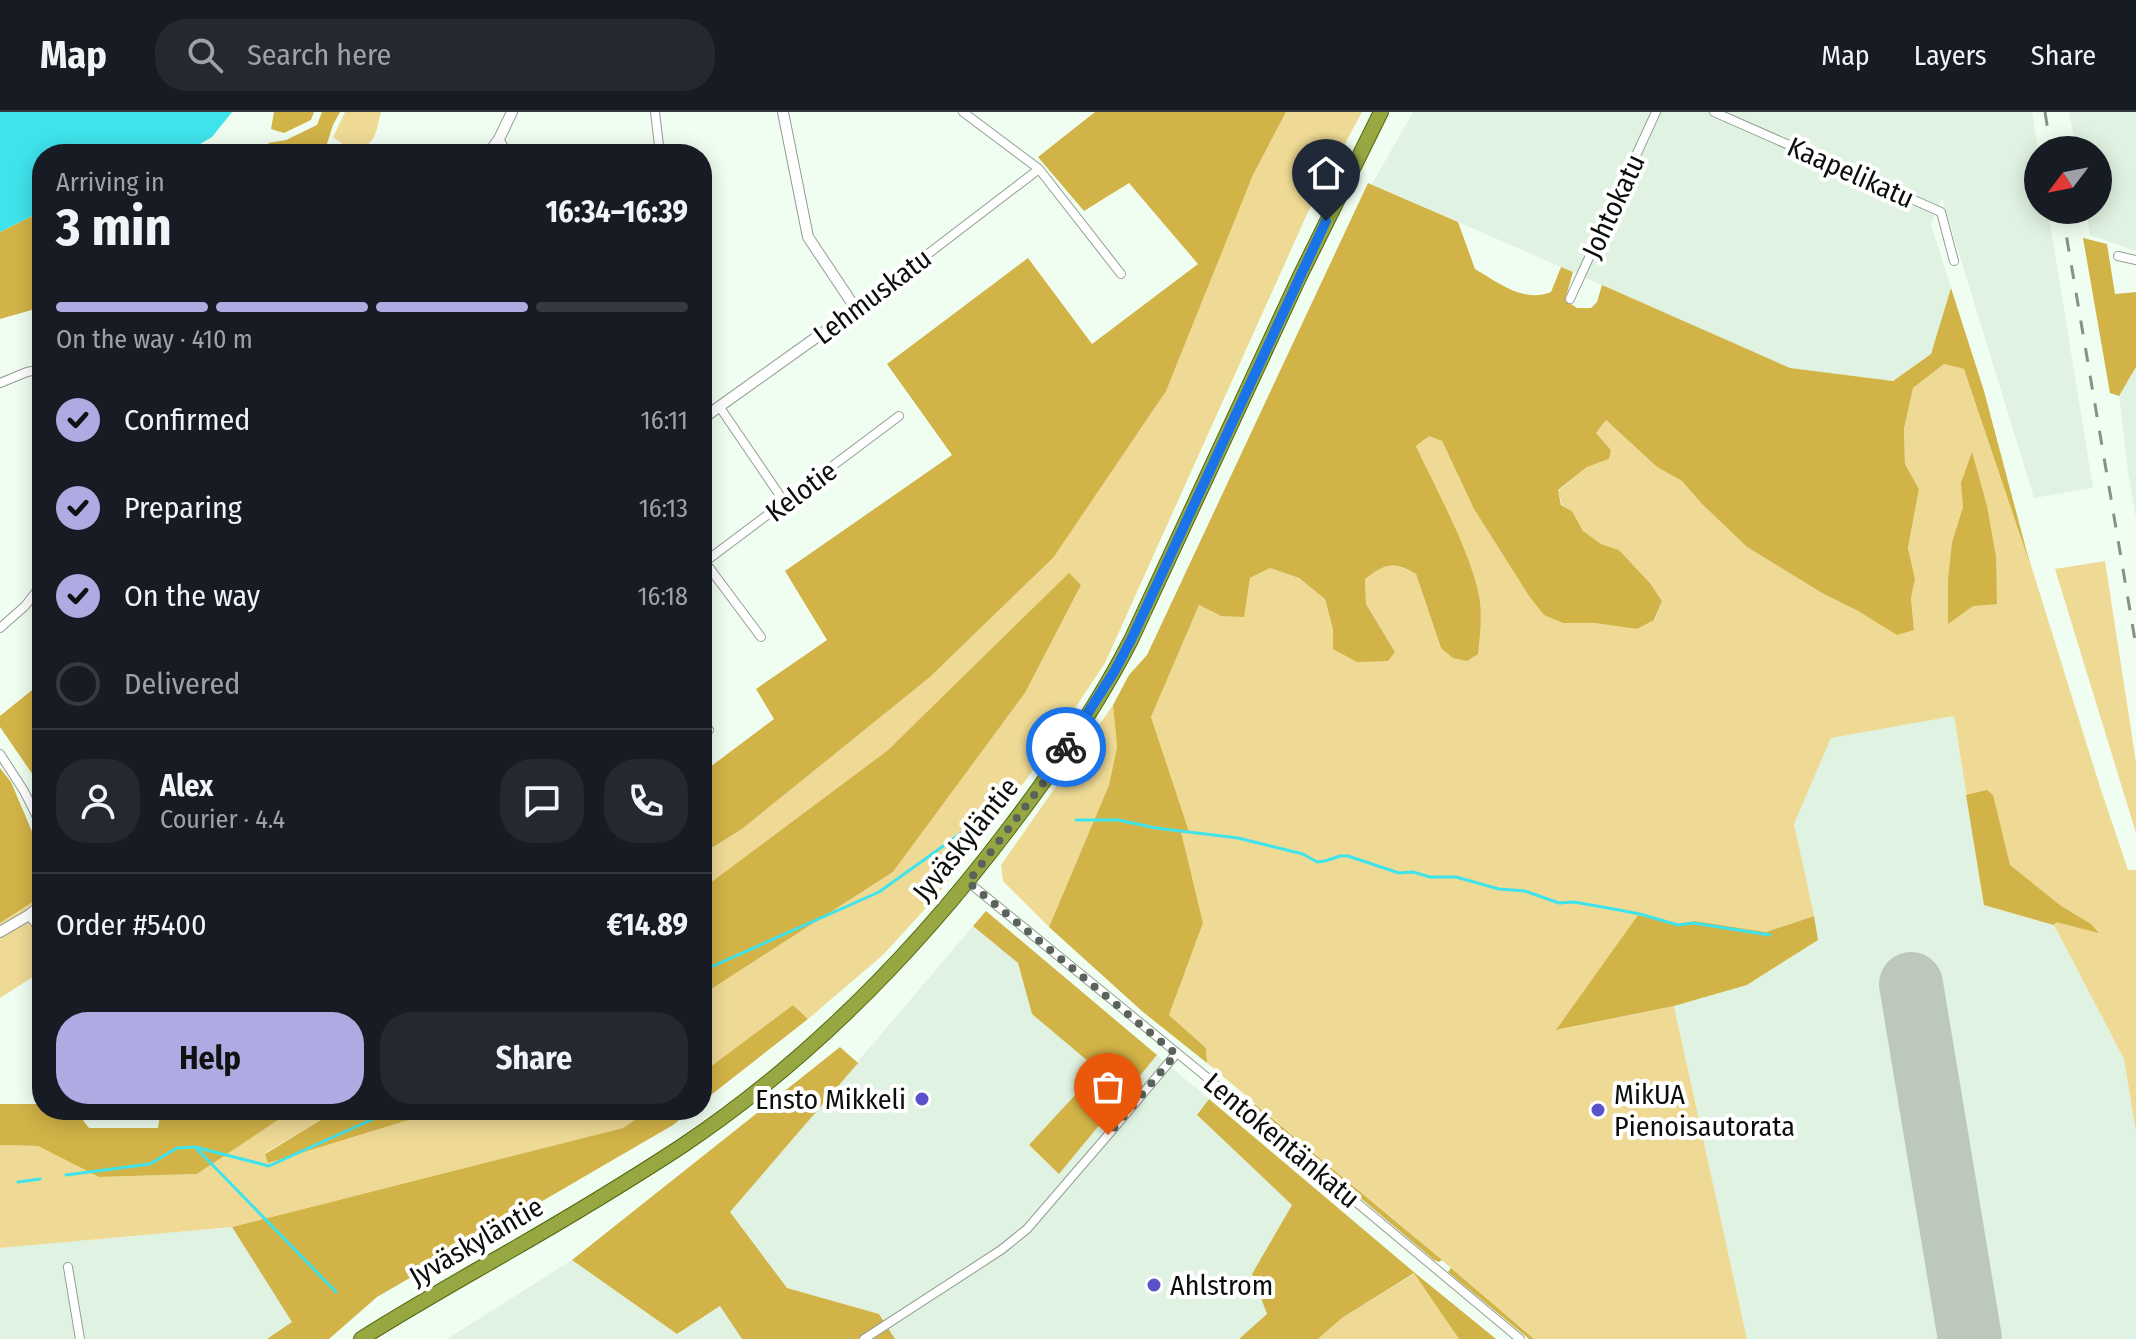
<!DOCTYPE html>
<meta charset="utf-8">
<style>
:root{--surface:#171b24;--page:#242831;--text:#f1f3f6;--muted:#9ea1a6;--line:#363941;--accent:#aeaae2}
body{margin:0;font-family:"Fira Sans Condensed",sans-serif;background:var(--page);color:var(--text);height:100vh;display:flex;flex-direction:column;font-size:30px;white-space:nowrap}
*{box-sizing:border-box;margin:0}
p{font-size:26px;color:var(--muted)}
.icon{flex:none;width:44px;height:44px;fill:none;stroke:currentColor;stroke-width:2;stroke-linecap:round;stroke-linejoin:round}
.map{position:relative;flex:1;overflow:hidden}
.details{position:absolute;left:32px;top:32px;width:680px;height:976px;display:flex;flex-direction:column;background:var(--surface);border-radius:32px;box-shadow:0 4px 20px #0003}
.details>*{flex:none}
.needle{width:52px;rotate:238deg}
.controls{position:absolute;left:2024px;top:24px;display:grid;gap:16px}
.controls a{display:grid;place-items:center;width:88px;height:88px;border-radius:50%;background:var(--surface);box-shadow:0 4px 20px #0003;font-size:40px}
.pin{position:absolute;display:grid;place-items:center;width:68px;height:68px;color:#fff;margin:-82px -34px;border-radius:50% 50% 50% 0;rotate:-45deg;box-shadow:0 0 8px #0007}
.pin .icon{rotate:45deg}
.courier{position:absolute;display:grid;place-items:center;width:80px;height:80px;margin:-40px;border:6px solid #1a73e8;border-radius:50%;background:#fff;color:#222;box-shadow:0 2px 10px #0007}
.headline em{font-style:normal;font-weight:700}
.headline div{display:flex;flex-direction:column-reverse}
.headline{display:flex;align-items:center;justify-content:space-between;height:136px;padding:0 24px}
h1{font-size:52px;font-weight:700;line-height:60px}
.bar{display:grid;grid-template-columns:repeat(4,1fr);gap:12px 8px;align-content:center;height:96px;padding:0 24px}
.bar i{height:10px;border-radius:6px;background:var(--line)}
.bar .selected{background:var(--accent)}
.bar p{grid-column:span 4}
.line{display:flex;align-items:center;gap:20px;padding:0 24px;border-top:2px solid var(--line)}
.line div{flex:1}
.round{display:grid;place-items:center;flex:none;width:84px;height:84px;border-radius:32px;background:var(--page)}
ol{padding:0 24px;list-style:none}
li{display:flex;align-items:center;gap:24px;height:88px}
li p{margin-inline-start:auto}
li .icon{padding:8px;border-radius:50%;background:var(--accent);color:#111;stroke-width:4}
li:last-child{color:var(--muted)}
li i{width:44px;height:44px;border:4px solid var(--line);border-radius:50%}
.action{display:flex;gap:16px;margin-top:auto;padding:16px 24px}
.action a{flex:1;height:92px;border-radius:32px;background:var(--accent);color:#111;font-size:32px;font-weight:700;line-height:92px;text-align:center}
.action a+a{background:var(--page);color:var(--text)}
header{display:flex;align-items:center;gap:48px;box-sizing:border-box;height:112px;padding:0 40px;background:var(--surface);border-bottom:2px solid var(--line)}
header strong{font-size:38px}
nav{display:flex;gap:44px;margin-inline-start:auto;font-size:28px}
.search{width:560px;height:72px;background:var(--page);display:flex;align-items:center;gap:20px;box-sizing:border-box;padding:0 28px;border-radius:32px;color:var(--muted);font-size:30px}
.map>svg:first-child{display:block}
</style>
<header>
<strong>Map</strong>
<div class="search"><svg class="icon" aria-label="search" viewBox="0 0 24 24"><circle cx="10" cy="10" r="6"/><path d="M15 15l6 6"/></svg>Search here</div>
<nav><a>Map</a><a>Layers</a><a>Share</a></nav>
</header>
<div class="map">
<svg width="2136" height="1227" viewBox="0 0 2136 1227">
<rect width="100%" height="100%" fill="#f0fef1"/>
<path fill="#e0f2e1" d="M1413,0H2032L2038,38V98H2048L2093,376L2034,386L1942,86L1931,112L1951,176L1931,242L1892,269L1790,256L1372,72Z
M2069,0H2136V139L2090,123L2086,98H2098V38H2076Z
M2136,255V407L2128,359L2119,284Z
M1954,604L1984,793L2054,813L2124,947L2136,1020V1227H1747L1674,894L1747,873L1818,828L1794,712L1831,626Z
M973,814L1018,851L1032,902L1115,972L1092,1000L1075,983L1029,1034L1059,1062L1157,943L1209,987L1197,1004L1292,1093L1252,1162L1267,1202L1239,1227H895L878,1202L787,1176L730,1100Z
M232,1115L293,1210L267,1227H0V1136Z
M572,1148L677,1222L721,1194L742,1227H447Z"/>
<path fill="#efda95" d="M345,0H381C375,22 377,34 351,38L333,25Z
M1286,0H1362L1308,100L1105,551L1035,656L935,786L883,843L808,907L793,893L702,961V883L893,760L1025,581L1081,473L1069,462L888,638L702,777V742L742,717L930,565L1053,446Z
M1944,252L1964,257L2003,363L2100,675L2128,758H2136V1020L2124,947L2054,813L1984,793L1954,604L1831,626L1794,712L1814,804L1766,820L1695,809L1678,813L1638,803L1558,918L1674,894L1747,1227H1534L1410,1121L1207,951L1206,936L1169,903L1203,811L1180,719H1188L1151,605L1199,493L1221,504L1250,466L1270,456L1299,466L1325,487L1333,519V537L1395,540L1366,492L1365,466C1385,451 1393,449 1416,462L1441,536L1479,482L1462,434L1416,334L1429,323L1442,329L1474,397L1529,484L1562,511H1594L1637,517L1655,507L1662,489L1650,471L1619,438L1601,432L1583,419L1572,399L1562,393L1558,379L1587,355L1609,347L1611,338L1596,321L1606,308L1657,355L1682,369L1702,392L1747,435L1822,481L1860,500L1914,517L1911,486L1915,467L1908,437L1919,377L1905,352L1904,317L1913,276Z
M2105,449L2136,650V721L2055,457Z
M1113,593L1117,635L1109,673L1049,815L1003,769L1001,753Z
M42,784V859L0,886V811Z
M293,998H337L265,1041L268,1050L441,998H649L623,1016L232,1115L0,1136V1033L38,1034L99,1065L197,1062Z
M1415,1161L1459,1227H1318L1342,1206Z"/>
<path fill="#d2b347" d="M274,0H314L311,8L284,21L271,17Z
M322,0H340L333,13L326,35L314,42H275L268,31L286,28L317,13Z
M1095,0H1286L1252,65L1166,279L1053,446L930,565L742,717L702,742V692L704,690L702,685V661L774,607L756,577L827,528L785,459L952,343L887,252L1028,146L1092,232L1198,152L1129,71L1084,99L1038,45Z
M1368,71L1458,110L1475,157C1499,171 1523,191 1551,180L1561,155L1573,160L1565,188L1577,196H1591L1597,190L1602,173L1790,256L1893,269L1931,242L1951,176L1984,279L2030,452L1964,257L1944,252L1913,276L1904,317L1905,352L1919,377L1908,436L1915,467L1911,486L1914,518L1897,523L1860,500L1822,481L1747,435L1702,392L1682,369L1657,355L1606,308L1596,321L1611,338L1609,347L1587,355L1558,378L1561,393L1572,399L1583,419L1601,432L1619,438L1650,471L1662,489L1654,508L1637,517L1594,511H1563L1544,503L1529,484L1474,397L1442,329L1429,324L1416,334C1437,380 1466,430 1478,479C1483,499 1480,522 1478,542L1467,549L1453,546L1441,536L1416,462C1394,449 1385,451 1365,467L1366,492L1395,540L1388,549L1357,550L1333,537V518L1325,487L1299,466L1270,456L1250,466L1244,505L1221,504L1199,493L1151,605L1189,720H1181L1203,811L1169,903L1206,936L1207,951L1143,900L1049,815L1109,673L1117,635L1113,593L1129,563L1147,543Z
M42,99V195L0,207V120Z
M2083,126L2107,132L2115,182L2136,180V255L2119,284L2110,281Z
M1972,340L1987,394L1996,445L1997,492L1973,494L1948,512V468L1952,431L1963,395L1961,371Z
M1069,461L1081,473L1025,581L893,760L702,883V777L888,638Z
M42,570V676L0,615V604Z
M0,656L11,670L42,743V784L0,811Z
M1987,678L1993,683L2010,753L2061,794L2091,812L2099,821L2056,810L2054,813L1984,793L1966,683Z
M986,799L1157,943L1059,1062L1029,1033L1076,982L1092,999L1115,972L1032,902L1018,851L973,814Z
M1638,803L1678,813L1695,809L1766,820L1814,804L1818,828L1747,873L1674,894L1556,918Z
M793,893L808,907L702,990V961Z
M840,935L858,951L730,1100L787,1176L879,1202L895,1227H742L720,1194L677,1222L572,1148Z
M1209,987L1415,1161L1496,1227H1459L1414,1161L1342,1206L1318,1227H1239L1267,1202L1252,1162L1292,1093L1197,1003Z
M0,992H42V998H75L89,1016H158L161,998H293L197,1062L99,1065L38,1034L0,1033Z
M1255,992L1442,1148L1439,1150L1434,1148L1262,1003L1253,994Z
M337,998H441L268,1051L265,1042Z
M649,998H692L673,1013L377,1185L329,1227H267L292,1210L232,1115L623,1016Z
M1451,1156L1534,1227H1529L1448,1160Z"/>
<path fill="#3fe3ec" d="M0,0H232L212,25L183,42H42V99L0,120Z"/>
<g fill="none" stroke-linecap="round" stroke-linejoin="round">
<path stroke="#3fe3ec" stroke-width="3" d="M1076,708H1118L1156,716L1238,726L1303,742L1317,750L1325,749L1340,744H1348L1399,761L1413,760L1430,765H1456L1499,777L1525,779L1559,791L1574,790L1608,796L1640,802L1678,813L1693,811L1770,823
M702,859L879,780L974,712
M198,1038L336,1180
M66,1063L150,1052L177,1036L195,1035L269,1054L393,998
M18,1070L40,1067"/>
<path stroke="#bcc8bc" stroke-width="64" d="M1911,872L1970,1227"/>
<g stroke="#929e92" stroke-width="10">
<path id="minor" d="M655,0L660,42
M963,0L1039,57L1121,162
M1714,0L1941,100L1954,149
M499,27L508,42
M2118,144L2136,148
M1570,187L1656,0
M856,197L1039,57
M0,271L27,260L42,257
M719,294L785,391
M705,450L761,525
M702,452L899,304
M0,516L25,494L42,472
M702,608L709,618
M0,642L24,679L42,715
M968,770L1198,958L1520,1227
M29,803L42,820
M68,1155L80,1227
M864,1227L1001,1138L1027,1117L1108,1023L1176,942"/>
</g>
<g stroke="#929e92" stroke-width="12">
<path id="tertiary" d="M488,42L499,27L512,0
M702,307L856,197L808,125L783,0
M0,820L29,803L42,793"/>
</g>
<g stroke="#55650f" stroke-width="16">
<path id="trunk" d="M361,1227C405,1199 451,1173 496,1147C559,1111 621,1074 682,1034C809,949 918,837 1010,715C1055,656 1097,594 1131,528L1299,166L1381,0"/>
</g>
<use href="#minor" stroke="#fff" stroke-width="8"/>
<use href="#tertiary" stroke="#fff" stroke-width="10"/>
<use href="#trunk" stroke="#97a842" stroke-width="14"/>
<path stroke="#879187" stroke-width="3" stroke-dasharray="14 14" stroke-linecap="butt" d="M2045,0L2051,38
M2062,98L2136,534"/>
</g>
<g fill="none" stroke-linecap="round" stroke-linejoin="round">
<path stroke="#5a635b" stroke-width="8" stroke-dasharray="0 14.4" d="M1066,635L1044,670L968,770L1176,942L1108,1023"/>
<path stroke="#1a73e8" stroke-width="10" d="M1066,635L1114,560L1131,528L1326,109"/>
</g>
<g fill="#5b51c9" stroke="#fff" stroke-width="3">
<circle cx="922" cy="987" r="8"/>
<circle cx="1598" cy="998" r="8"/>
<circle cx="1154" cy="1173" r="8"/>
</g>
<g text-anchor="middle" stroke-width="8" stroke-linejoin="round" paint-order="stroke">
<g font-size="28" fill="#0a0f0a" stroke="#fff">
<text transform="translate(1851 60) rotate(24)" y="10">Kaapelikatu</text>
<text transform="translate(1613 94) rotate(-65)" y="10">Johtokatu</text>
<text transform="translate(872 184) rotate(-37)" y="10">Lehmuskatu</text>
<text transform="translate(801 379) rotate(-37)" y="10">Kelotie</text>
<text transform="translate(965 727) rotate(-51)" y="10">Jyväskyläntie</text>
<text transform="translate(1282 1028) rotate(40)" y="10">Lentokentänkatu</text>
<text transform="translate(476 1129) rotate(-30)" y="10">Jyväskyläntie</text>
</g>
<g font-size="28" fill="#0a0f0a" stroke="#fff" text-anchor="start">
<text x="1614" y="992">MikUA<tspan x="1614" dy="32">Pienoisautorata</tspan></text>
<text x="906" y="997" text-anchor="end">Ensto Mikkeli</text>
<text x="1170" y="1183">Ahlstrom</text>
</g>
</g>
</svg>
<div class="controls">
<a><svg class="needle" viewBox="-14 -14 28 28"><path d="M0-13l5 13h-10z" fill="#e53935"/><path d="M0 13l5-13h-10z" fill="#9ea1a6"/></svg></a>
</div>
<div class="pin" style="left:1108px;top:1023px;background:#ea580c"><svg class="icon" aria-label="bag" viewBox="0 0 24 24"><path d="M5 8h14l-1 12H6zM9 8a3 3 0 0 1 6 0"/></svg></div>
<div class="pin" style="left:1326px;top:109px;background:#1f2937"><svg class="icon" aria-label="home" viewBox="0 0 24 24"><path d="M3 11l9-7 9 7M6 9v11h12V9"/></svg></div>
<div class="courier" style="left:1066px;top:635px"><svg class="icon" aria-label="bike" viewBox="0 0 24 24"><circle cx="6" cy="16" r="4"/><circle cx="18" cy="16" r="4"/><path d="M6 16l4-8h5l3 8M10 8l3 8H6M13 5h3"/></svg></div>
<section class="details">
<div class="headline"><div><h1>3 min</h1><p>Arriving in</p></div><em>16:34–16:39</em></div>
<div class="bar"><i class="selected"></i><i class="selected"></i><i class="selected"></i><i></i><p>On the way · 410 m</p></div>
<ol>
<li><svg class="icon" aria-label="check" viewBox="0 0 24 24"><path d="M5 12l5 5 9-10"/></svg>Confirmed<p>16:11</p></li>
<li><svg class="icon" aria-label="check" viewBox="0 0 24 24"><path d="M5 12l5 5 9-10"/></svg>Preparing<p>16:13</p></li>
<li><svg class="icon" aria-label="check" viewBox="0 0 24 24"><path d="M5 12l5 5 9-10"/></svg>On the way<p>16:18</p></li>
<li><i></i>Delivered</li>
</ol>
<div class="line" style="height:144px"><a class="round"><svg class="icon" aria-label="person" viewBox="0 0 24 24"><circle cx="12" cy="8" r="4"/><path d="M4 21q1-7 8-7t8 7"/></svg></a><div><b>Alex</b><p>Courier · 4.4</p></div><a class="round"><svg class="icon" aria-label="chat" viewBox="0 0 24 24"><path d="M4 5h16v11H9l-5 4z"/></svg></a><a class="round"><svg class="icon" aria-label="phone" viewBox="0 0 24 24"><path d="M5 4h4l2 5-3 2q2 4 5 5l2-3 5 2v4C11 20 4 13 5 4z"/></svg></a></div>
<div class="line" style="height:104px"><div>Order #5400</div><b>€14.89</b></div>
<div class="action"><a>Help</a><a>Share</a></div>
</section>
</div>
